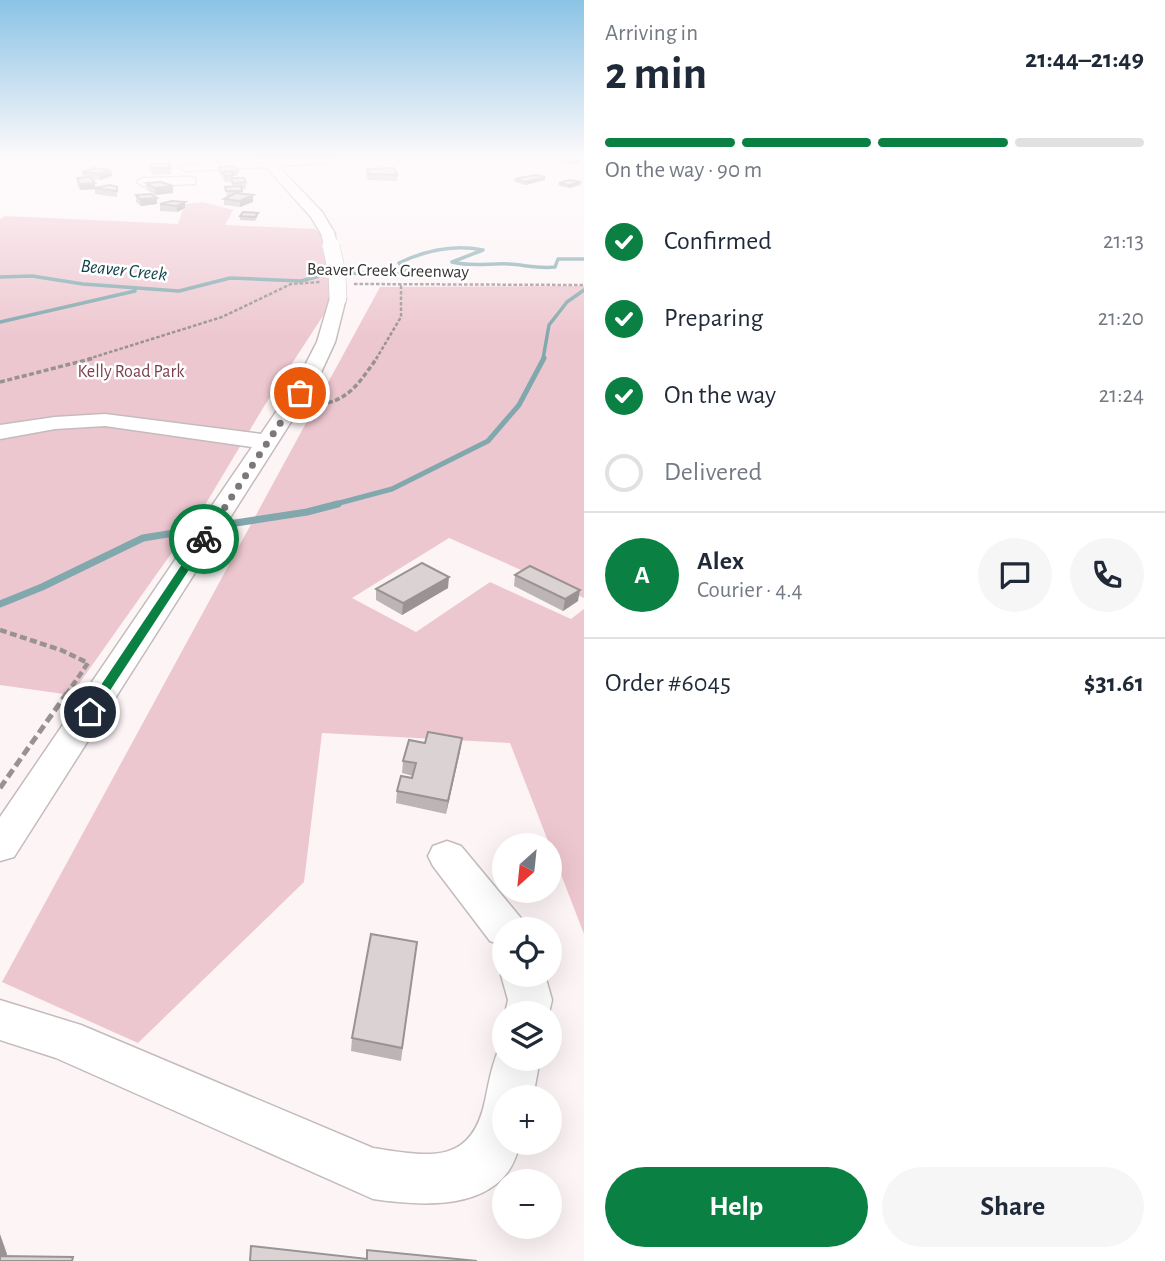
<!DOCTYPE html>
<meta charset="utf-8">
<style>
:root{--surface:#fff;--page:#f6f6f7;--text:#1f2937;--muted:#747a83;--line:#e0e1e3;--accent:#0b8043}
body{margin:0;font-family:"Alegreya Sans",sans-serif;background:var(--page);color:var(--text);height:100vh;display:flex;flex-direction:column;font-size:26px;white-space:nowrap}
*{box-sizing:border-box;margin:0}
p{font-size:23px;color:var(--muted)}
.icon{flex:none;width:38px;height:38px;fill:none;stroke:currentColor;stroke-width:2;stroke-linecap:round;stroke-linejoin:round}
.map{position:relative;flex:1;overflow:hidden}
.sheet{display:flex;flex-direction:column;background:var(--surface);width:581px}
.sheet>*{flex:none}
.needle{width:46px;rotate:207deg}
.fabs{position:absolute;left:492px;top:833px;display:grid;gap:14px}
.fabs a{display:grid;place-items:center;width:70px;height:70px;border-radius:50%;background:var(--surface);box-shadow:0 7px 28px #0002;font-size:35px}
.pin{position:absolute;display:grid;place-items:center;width:60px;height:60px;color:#fff;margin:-30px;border:4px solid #fff;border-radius:50%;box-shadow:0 2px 7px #0007}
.courier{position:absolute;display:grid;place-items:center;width:70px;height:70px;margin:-35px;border:5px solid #0b8043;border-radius:50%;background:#fff;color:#222;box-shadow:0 2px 9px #0007}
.head em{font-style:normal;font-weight:600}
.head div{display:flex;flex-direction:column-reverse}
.head{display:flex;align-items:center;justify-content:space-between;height:119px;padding:0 21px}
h1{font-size:46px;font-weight:600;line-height:52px}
.bar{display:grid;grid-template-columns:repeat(4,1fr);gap:10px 7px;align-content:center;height:84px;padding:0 21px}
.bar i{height:9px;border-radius:5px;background:var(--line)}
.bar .active{background:var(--accent)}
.bar p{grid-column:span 4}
.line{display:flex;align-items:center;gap:18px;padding:0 21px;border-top:2px solid var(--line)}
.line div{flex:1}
.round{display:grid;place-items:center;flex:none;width:74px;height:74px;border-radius:37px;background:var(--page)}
ol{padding:0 21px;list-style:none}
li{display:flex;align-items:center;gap:21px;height:77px}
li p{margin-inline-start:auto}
li .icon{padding:7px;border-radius:50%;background:var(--accent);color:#fff;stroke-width:4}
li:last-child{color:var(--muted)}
li i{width:38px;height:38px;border:4px solid var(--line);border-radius:50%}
.primary-button{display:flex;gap:14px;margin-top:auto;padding:14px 21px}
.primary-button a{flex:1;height:80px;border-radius:42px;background:var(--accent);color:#fff;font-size:28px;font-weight:600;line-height:80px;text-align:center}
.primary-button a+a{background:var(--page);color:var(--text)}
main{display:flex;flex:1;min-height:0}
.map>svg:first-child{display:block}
</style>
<main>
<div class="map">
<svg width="584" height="1261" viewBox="0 0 584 1261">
<rect width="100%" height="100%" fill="#fdf4f6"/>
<path fill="#edc7d0" d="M203,202L233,210L225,225L315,229C328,243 352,261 345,282L263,408L202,510L71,695L0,685V219L5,216L178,224L185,204Z
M584,286V598L449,538L352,598L416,632L490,582L571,619L584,609V934L510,743L322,733L304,882L138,1043L2,982L380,287Z"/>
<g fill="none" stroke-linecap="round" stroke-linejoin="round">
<path stroke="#80a8ad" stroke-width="3.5" d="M336,273L398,274L407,269L399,263C426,250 454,244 483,250L452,262C471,267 490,263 509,264C525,265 539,269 555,267L558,259H584
M0,277L32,276L83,284L179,291L230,278L301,281L327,274
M0,322L135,291
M543,359L549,325L567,302L584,290"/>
<path stroke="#80a8ad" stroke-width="5" d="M332,505L392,489L488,441L519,405L544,358"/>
<path stroke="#80a8ad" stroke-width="7" d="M216,526L307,512L338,504
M0,604L42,587L143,538L205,528"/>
<g stroke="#c4bbbd" stroke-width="3">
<path id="minor" d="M260,160H335L329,163L278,166L322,212L335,234L333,237H323L311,217L266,167L186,171L180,168L186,165Z
M191,177L195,178V184L143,186L137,182L143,178Z
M338,293L346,298L335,342L317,381L14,857L0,861V817L252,447L105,426L55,429L0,439V425L55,417L105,414L261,434L297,381L317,342L330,298Z
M447,841L461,846L520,917L526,929H504V946L490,941L433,866L428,856L433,846Z
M504,970V975H545L552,1000L549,1013H505L508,1000L501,975Z
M0,1000L81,1025L373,1148C427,1156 471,1167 485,1101C489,1082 492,1063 501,1044L504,1043V1059H540L533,1097H504V1143H521C517,1152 514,1165 507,1173C478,1211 414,1205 373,1199L56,1058L0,1040Z"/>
</g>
<path stroke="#989293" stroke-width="2.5" stroke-dasharray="3.5 2" stroke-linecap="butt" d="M354,284L584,285
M88,359L222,317L291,284L321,282
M376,359L401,317V285"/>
<path stroke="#989293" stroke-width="3.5" stroke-dasharray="5 2.5" stroke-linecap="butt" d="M0,382L94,358
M313,405C348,403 358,384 377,358"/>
<path stroke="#989293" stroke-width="4.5" stroke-dasharray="7 3.5" stroke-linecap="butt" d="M0,630L61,650L88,663L66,695"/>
<path stroke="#989293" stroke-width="5" stroke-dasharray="9 4.5" stroke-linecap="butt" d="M0,788L67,693"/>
<use href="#minor" fill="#fff" fill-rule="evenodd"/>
<g stroke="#c4bbbd" stroke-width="15" stroke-linecap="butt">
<path id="minor-bridge-far1" d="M328,234L331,247"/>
</g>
<g stroke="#c4bbbd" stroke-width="18" stroke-linecap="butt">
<path id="minor-bridge" d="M331,246L337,272L338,298"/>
</g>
<use href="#minor-bridge-far1" stroke="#fff" stroke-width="13"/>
<use href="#minor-bridge" stroke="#fff" stroke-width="17"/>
</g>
<path fill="#bcb5b6" d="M556,160H580L579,163L566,164Z
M150,164L171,168V174L152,175Z
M219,167L238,171V175H233L234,178L246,182V189H242V194L253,195V202L240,207L224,205V199L227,197L225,187L232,186L231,182H225L222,178V175H220Z
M367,169L397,175V181L368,180L366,175Z
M111,170L112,176L100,180L92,179L95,183V187H117V197L95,194V189L80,190L77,185V178H83L82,172Z
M515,179L545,180L525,185L514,182Z
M146,183L173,193L155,195L147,190Z
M559,183L580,185L569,188L558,186Z
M136,195L157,204L141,206L136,202Z
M185,202V208L177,212L160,211V204Z
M258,213V216L255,221L240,220V216Z
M515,575L578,601L563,611L514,586Z
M448,588L402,615L376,600V589Z
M460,751L446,814L396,803L397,791L412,778L413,776L402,773L403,761Z
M417,942L401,1061L351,1051L352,1038Z"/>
<path fill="#999394" d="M567,160H580L579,163L566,164Z
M111,170L112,176L100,180V174Z
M545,177V180L525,185V182Z
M581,182L580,185L569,188V185Z
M95,183V189L80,190V184Z
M173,186V193L155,195V188Z
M253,195V202L240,207V201Z
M157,198V204L141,206L140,199Z
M185,202V208L177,212V206Z
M449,577L448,588L402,615L403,603Z
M580,590L578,601L563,611L565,599Z
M462,738L460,751L446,814L448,801Z
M0,1234L7,1254L5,1261H0Z"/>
<path fill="#dbd2d4" stroke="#999394" stroke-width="2" d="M169,163L171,168H151L150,164Z
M235,166L238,171L220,172L219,167Z
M94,168L111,170L100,174L82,172Z
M394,168L397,175L369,174L367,169Z
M222,172H231L234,175L225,176Z
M535,175L545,177L525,182L515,179Z
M90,177L95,183L80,184L77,178Z
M231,178H244L246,182L233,183Z
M570,180L581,182L569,185L559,183Z
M161,182L173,186L155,188L146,183Z
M110,185L117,187V191L94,188Z
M241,186L242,191H226L225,187Z
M236,193L253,195L240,201L224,199Z
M151,194L157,198L140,199L136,195Z
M172,201L185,202L177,206L160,204Z
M243,212L258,213L255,217L240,216Z
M422,563L449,577L403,603L376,589Z
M530,566L580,590L565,599L515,575Z
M428,732L462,738L448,801L397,791L401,776L412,778L416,763L403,761L409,740L425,743Z
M371,934L417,942L402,1048L352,1038Z
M251,1246L367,1259V1250L477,1261H250Z
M0,1256L73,1257L72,1261H0Z"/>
<linearGradient id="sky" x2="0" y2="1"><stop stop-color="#8bc3e5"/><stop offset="0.47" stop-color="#fefafb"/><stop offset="1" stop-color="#fefafb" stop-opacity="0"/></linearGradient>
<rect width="584" height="337" fill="url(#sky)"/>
<path fill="#0b8043" d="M204,536L209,539L94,715H85V709L199,539Z"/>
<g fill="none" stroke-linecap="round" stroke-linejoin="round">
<path stroke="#7c7778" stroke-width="7" stroke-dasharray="0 12.6" d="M204,539L300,393"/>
</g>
<g text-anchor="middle" stroke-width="5" stroke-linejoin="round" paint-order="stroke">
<g font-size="18" fill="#373434" stroke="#fff">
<text transform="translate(388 270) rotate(1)" y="6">Beaver Creek Greenway</text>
</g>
<g font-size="18" fill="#7d3e50" stroke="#fff">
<text x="131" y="377">Kelly Road Park</text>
</g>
<g font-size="19" font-style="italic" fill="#11444b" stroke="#fff">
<text transform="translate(124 269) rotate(6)" y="7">Beaver Creek</text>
</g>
</g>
</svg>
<div class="fabs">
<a><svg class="needle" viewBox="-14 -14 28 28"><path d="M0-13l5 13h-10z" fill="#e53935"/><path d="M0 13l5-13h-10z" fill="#747a83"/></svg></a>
<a><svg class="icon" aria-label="locate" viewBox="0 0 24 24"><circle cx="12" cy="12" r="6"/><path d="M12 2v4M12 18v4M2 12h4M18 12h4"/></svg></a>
<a><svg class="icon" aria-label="layers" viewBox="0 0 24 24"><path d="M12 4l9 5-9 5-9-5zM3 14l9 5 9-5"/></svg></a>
<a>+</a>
<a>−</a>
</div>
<div class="pin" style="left:300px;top:393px;background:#ea580c"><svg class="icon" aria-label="bag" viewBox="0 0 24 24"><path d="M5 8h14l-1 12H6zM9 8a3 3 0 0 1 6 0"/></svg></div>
<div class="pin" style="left:90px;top:712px;background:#1f2937"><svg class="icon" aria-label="home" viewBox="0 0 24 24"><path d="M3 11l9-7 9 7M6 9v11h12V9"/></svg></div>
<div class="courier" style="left:204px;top:539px"><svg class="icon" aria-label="bike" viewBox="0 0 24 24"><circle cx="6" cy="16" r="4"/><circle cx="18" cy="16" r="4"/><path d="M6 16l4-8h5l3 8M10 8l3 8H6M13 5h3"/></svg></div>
</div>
<section class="sheet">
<div class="head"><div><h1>2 min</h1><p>Arriving in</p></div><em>21:44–21:49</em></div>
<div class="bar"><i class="active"></i><i class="active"></i><i class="active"></i><i></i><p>On the way · 90 m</p></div>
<ol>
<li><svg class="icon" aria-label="check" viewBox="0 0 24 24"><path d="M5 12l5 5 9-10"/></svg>Confirmed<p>21:13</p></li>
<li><svg class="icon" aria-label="check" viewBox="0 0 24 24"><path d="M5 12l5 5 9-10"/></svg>Preparing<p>21:20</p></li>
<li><svg class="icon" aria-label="check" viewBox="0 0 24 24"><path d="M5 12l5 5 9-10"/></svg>On the way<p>21:24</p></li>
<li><i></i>Delivered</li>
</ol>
<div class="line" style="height:126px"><b class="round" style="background:var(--accent);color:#fff">A</b><div><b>Alex</b><p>Courier · 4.4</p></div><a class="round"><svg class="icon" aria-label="chat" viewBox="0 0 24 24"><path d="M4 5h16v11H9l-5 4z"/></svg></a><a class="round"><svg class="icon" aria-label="phone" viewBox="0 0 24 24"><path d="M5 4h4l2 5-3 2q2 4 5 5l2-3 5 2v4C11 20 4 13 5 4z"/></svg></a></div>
<div class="line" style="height:91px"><div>Order #6045</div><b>$31.61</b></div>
<div class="primary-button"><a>Help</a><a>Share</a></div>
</section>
</main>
